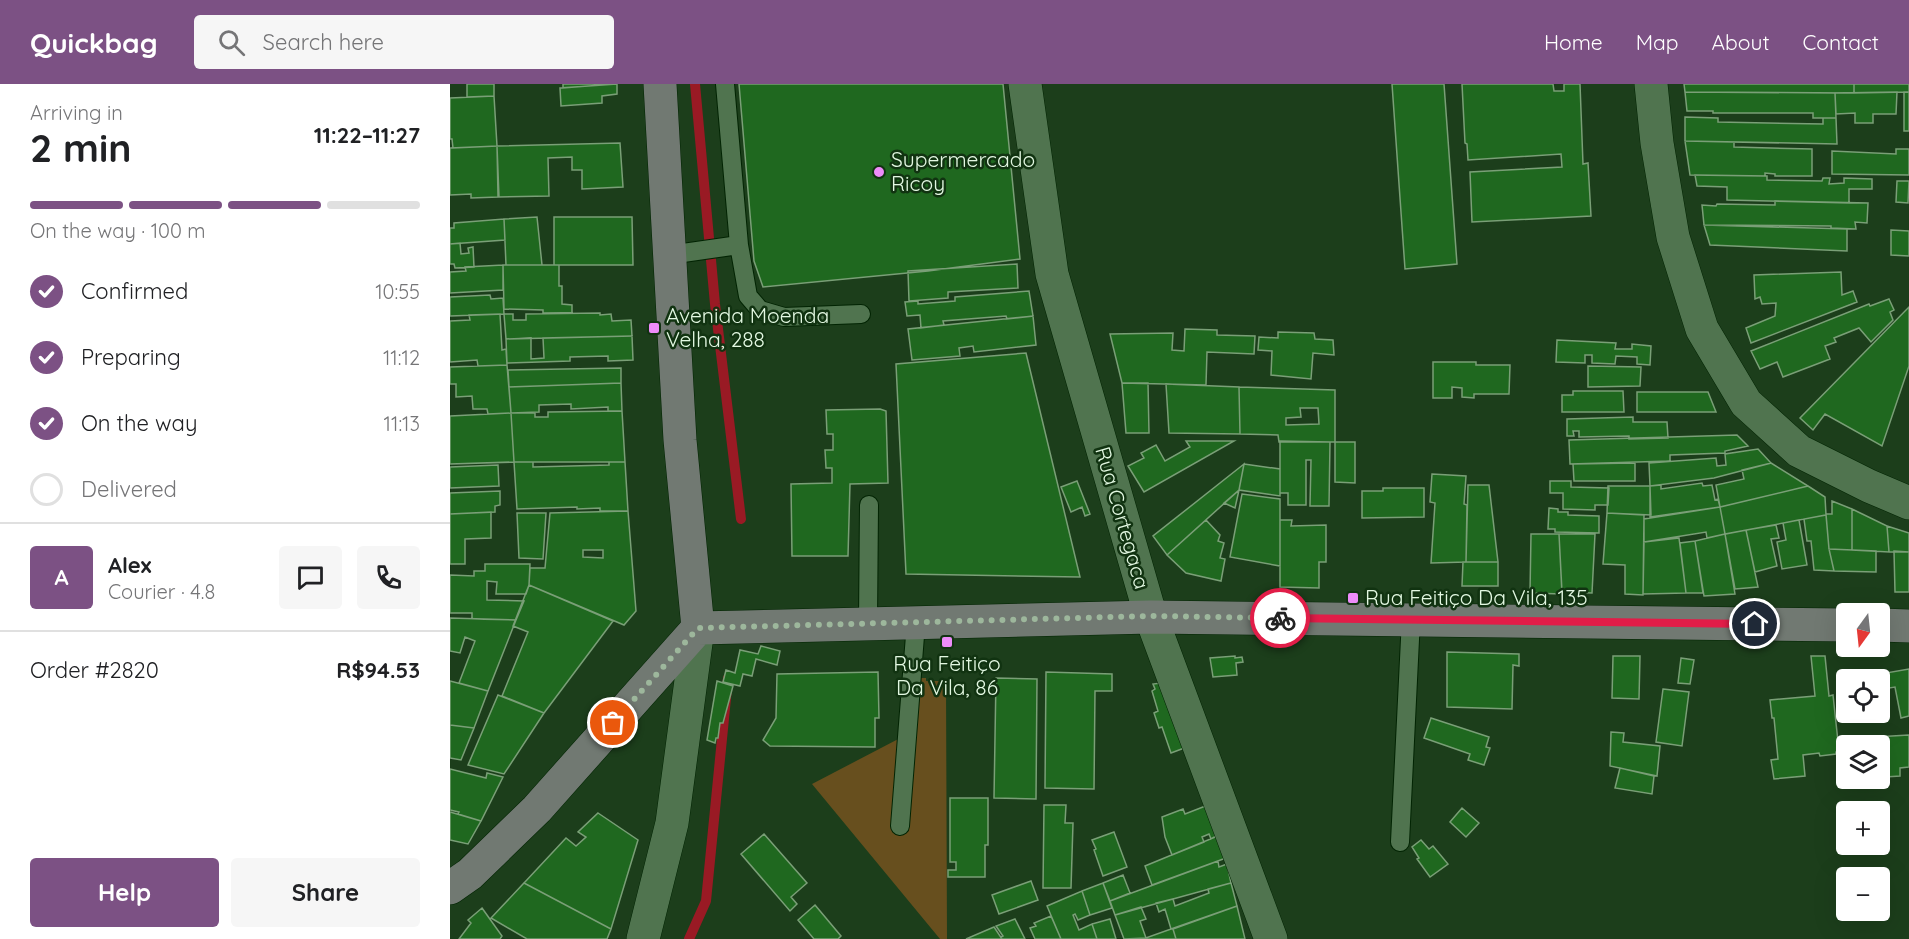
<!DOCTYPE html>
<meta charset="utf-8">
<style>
:root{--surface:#fff;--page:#f6f6f6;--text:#202124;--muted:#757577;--line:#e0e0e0;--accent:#7c5184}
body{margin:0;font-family:Quicksand,sans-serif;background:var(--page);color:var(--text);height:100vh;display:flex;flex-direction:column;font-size:22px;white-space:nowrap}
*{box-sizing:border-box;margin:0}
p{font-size:20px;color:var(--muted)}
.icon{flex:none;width:33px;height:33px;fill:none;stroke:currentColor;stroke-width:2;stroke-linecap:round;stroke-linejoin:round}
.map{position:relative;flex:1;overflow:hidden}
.sheet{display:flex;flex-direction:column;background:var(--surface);width:450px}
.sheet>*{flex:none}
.needle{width:39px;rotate:195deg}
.controls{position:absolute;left:1386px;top:519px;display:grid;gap:12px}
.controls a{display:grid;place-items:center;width:54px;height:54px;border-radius:6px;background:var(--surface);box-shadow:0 6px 24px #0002;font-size:30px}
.pin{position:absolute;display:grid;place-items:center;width:51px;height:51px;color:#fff;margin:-26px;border:3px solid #fff;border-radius:50%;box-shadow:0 2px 6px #0007}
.courier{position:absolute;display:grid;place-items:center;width:60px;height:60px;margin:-30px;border:4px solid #e11d48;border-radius:50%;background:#fff;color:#222;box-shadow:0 2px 8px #0007}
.head em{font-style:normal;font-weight:700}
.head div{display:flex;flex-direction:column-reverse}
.head{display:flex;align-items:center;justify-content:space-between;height:102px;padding:0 30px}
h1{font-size:39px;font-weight:700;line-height:45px}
.bar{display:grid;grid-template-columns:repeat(4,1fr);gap:9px 6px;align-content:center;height:72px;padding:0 30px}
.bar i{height:8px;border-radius:4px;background:var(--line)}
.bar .on{background:var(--accent)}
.bar p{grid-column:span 4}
.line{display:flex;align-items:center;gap:15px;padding:0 30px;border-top:2px solid var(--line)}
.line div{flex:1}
.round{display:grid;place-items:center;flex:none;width:63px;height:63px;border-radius:6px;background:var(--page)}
ol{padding:0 30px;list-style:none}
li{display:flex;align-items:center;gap:18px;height:66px}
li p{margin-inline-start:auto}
li .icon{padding:6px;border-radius:50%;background:var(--accent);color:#fff;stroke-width:4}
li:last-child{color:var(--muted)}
li i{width:33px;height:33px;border:3px solid var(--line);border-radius:50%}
.cta{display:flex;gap:12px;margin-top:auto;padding:12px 30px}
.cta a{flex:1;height:69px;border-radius:6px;background:var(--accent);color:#fff;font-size:24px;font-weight:700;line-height:69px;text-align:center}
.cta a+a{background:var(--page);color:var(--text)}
header{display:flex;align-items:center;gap:36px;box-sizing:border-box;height:84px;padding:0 30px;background:var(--accent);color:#fff}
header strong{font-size:28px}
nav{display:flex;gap:33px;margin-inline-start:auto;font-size:21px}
.search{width:420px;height:54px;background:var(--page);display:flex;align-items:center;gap:15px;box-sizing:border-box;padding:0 21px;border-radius:6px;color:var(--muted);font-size:22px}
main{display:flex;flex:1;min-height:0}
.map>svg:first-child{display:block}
</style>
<header>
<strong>Quickbag</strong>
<div class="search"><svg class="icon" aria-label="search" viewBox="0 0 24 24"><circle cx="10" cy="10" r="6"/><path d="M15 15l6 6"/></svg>Search here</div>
<nav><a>Home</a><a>Map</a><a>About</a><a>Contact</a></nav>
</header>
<main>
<section class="sheet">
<div class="head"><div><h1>2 min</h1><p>Arriving in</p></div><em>11:22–11:27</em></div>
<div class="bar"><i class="on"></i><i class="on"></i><i class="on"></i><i></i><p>On the way · 100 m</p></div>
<ol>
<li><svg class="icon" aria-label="check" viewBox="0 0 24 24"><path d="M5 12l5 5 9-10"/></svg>Confirmed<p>10:55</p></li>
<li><svg class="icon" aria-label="check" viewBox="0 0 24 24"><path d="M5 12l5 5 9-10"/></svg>Preparing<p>11:12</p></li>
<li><svg class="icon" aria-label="check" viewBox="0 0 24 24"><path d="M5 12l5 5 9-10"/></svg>On the way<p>11:13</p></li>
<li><i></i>Delivered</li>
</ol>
<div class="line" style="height:108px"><b class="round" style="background:var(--accent);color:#fff">A</b><div><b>Alex</b><p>Courier · 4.8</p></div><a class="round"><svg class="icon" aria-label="chat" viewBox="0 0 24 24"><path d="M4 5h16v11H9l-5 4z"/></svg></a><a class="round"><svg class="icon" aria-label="phone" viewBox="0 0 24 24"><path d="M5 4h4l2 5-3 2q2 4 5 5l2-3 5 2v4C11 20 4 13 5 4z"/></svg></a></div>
<div class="line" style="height:78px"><div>Order #2820</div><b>R$94.53</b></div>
<div class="cta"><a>Help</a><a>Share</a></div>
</section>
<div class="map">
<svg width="1459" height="855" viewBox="0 0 1459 855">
<rect width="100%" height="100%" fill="#1c3e1b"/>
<path fill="#674f1e" d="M453,594H476V597H496L497,855H490L362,700L454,652Z"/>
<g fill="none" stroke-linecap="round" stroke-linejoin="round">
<path stroke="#991a24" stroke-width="10" d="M245,0L265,220L291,435
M239,855L256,817L278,594"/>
</g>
<path fill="#1f681f" stroke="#7a9f77" stroke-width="1.5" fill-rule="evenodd" d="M17,0H44V12L17,13Z
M113,0H164L113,4Z
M167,0V10L152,12V19L111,22L110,4Z
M289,0H553L570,175L478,187L313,203L304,177Z
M942,0H994L1007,180L955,185Z
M1012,0H1103L1104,7H1114V0H1130L1133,80L1138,79L1141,132L1022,138L1020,88L1112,83L1111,70L1018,76L1017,60L1015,59Z
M1234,0H1404V9L1235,8Z
M1404,0H1459V8L1404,9Z
M1235,8L1385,9L1386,34H1363V29H1263V27H1237Z
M1447,8L1446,30H1423V39H1405V29L1386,30L1385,9Z
M1454,8H1459V47H1454Z
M44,12L47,62L3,64L2,55H0V14Z
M1235,33L1268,34V38L1373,40V34H1386L1387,60L1235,57Z
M1235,57L1284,58V63L1362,65V92H1325V90L1315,89V92L1240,91Z
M170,59L173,103L132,105V86H122V73L98,74L99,112L49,113L47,62Z
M47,62L48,113L21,114V110L0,111V64Z
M1446,65H1459V91L1382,90V67L1446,70Z
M1245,91L1317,92V96L1372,97L1373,94H1380L1379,100L1394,99V94L1422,95V105H1399V119L1277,116V103L1247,102Z
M1447,97H1459L1458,119L1446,118Z
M1325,117L1418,119L1417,139L1405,138L1406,145L1381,144V142L1254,141L1252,121L1266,122L1267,120L1325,121Z
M87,133L92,181H56L54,135Z
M104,133H182L183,181H104Z
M54,135L55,156L0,160V144H4V139Z
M1254,141L1397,145V167L1260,161Z
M1441,146L1459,147V172L1441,171Z
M10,159L11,170L19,169L18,164L23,163L24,183L5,184L4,180H0V160Z
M567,180L568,204L498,208V214L459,217L458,187Z
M53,181V206L0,209V188L16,187L15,183Z
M53,181H109V202H112V220L122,221V229H93V226L54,225Z
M1391,188L1392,211L1403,207L1407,218L1301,259L1296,244L1325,232L1326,219L1312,220L1310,213L1305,215L1304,191Z
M579,207L583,232L557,235L556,232L493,237L494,241L471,244L470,231L457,232L455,218L468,217V220L505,217V213Z
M40,211L41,215L53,214L54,230L0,232V213Z
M1439,215L1444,226L1440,228L1443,236L1421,258L1409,244L1384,254L1386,258L1375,262L1380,275L1333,293L1327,278L1310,285L1301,267L1419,220L1420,222Z
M1459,223V282L1432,362L1375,330L1363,346L1350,334Z
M150,229V231L161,230L162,237L181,236L182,252L56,255L54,230H63V236H76V230Z
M50,230L52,266L56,265L57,281L28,282L27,276L0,278V237L20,236L19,231Z
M583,232L586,261L524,268L523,262L509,264L510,272L462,276L458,245Z
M735,245L767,246V251L805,252L804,270L757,268L756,301L672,299L660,250L723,249L722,266L734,267Z
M828,248L864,249L865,255L883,256L884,271L863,269L861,295L821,291L822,267L808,266L809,253L828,254Z
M182,252L183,276L158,277V272L120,273V277L57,279L56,255L81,254V275L94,274L93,254Z
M1107,256L1166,259L1165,265H1182V260L1201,262L1200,281L1187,280V273L1166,272L1165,280L1142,279V271H1135V279L1106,278Z
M576,269L630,493L456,490L446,280Z
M983,278H1026V281H1060L1059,310H1024V314L1012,313V304L1002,303V314H983Z
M57,281L61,329L38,330L37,325H23L22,312L6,313V300H0V283Z
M1138,282L1191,283L1190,302L1138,303Z
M171,284V299L59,303L58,286Z
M171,299L172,327H158V323L121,325V320L89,321V328L61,329L59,303Z
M672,299H698L699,349H676Z
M716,300L789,303L790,350L719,349Z
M789,303L885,306V358H829L828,351L790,350ZM850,324H868L869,340L836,341V334L851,333Z
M1123,307H1173L1174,328H1112V311H1123Z
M1187,308H1258L1266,328H1187Z
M430,325L436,327L438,399L400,400L398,472H342L341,400L382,399V384H376L375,366H383V350H377L376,326Z
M172,327L175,378H64L61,329H85V333H98V328Z
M61,329L64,378L0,380V332Z
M1183,333V338H1217L1218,354L1179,355V352L1129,353V347H1123L1124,352H1117V335Z
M1287,351L1298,362L1275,367V369L1220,371V377L1120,380L1119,356Z
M736,357H784L694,408L678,382L694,374L691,369L706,361L715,377L740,363Z
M830,357L880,358L879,422H860L861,376H856V421H838V409H830Z
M885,358H905V399L885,398Z
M1308,365L1321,379L1264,394L1200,402L1199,379L1266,374L1267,382L1276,381L1275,370Z
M64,378H83V383L159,381V378H175L178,427H150V424L127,425V423L67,425Z
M1185,379V397H1124L1123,380Z
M1321,379L1358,402L1270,423L1266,401L1294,395L1292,386Z
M794,380L789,406L717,471L703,452Z
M794,380L830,385V412L789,406Z
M48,381L49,402L0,404V383Z
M982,390L1016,392L1014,420L1017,421L1016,478L981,479L985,419L980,418Z
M627,397L640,430L635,432L632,423L621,428L611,403Z
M1100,397H1121V403L1159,404L1158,421H1145V426L1113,425V409H1100Z
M1252,399L1253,402L1262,401L1265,416L1268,415L1270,423L1200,433V402L1211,401V405Z
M1018,401H1039L1048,478H1016Z
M1158,402H1200L1201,431L1157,429Z
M1358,402L1375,413L1376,431L1275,450L1270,423Z
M933,404H974V433L912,434V407H933Z
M789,406L785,424L774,419Z
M50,407V421L45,422V428L0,430V409Z
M792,410L830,415V482L780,473Z
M1382,417L1402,425V466L1379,465L1376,430H1382Z
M1270,423L1275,450L1257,454L1256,448L1194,458V435Z
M1099,424L1108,425V428H1118V431L1149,432V449L1105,448V445H1098Z
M1402,425L1437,442L1439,468L1402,466Z
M178,427L186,527L174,541L79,501L80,484H95L100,429ZM133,466H153V474L133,473Z
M41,428V454L15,455V480H0V430Z
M67,429H96L93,475L69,474Z
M1157,429L1194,431L1193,511L1175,510V481L1153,480Z
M1376,431L1379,465L1384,487L1364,486L1361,457H1357L1354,435Z
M756,436L770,451L768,457L774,459L770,474L775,475L771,497L736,489L717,471Z
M830,436H842L841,442L876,441V478H869V504L830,503Z
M1349,436L1357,481L1332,485L1327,458L1336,456L1333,439Z
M1326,441L1329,454L1321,455L1327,482L1305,488L1296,446Z
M1437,442L1459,449V468H1439Z
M1296,446L1308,503L1285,505L1275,450Z
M1081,450H1109L1112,510L1080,509Z
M1109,450H1145L1142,509L1112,508Z
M1275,450L1285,510L1254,512L1245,457Z
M1229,454L1236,509L1193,510L1194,458Z
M1245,457L1253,509H1236L1230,459Z
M1379,465L1426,467V488L1384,487Z
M1444,467L1459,468V508H1445Z
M1013,478H1048V502H1012Z
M35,480H80L79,501L76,510H46L47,498L37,497V516L74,517L66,536L22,535V529H0V491L24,492V487H35Z
M79,501L163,537L94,629L52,612L78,548L63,542Z
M0,534L66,536L38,607L9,599L25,557L15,553L10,569L0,567Z
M311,562L330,567L327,581L306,575L302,592L293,590L290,602L273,598L276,586L285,589L290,566L308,570Z
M997,568L1069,570V582L1063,581L1062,625L997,623Z
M785,572V574L792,573L793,578L786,579L787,591L763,593L760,574Z
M1163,572H1190L1189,615L1162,614Z
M1361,572H1375L1379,612L1383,611L1389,667L1386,668V670L1370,672L1369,669L1353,671L1355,692L1324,695L1321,676L1328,675L1324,634H1322L1320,616L1365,612Z
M1231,574L1244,576L1240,600L1228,599Z
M1459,585V632L1451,634L1445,603L1433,605L1430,590Z
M428,588L429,634H425V663L320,662L313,656L326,634L327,590Z
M596,588L662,590V607H645L644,705L595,704Z
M546,594L587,595L586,715L544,714Z
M0,597L38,607L24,644L0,641Z
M267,597L283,602L273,639H270L268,654H266L265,659L257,656Z
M711,599L737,663L721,669L712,643L709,644L704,629L708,627L702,607L705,605L703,600Z
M1213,605L1239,608L1232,662L1206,658Z
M48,611L94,629L54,690L18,681Z
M981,634L1039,653L1036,663L1040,664L1034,681L1018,676L1020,670L974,654Z
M0,641L24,644L11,676L0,674Z
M1161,648L1174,649L1173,658L1210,662L1207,692L1160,682Z
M1459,651V683L1450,684V692L1435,693V684H1430V662H1408V654Z
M1170,684L1204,692L1202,710L1165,704Z
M0,685L36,694L37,689L53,693L31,737L8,730L9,728L0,726Z
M500,714H538V761H535V793H498V786H506V778H500Z
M594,721H616L615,739H623L621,804H593Z
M758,721L768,751L761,755L759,750L752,753L754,758L722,771L715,753L712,733L733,725L735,730Z
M1012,724L1029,739L1016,753L1000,738Z
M0,728L31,737L18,760L0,756Z
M148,729L188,756L161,845L74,799L116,754L126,762L136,753L128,748Z
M664,748L677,783L653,792L644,766L646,765L642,756Z
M314,750L357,799L341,813L347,820L340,827L291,770Z
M770,751L776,774L702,801L695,782Z
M971,756L979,765L983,762L998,780L980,793L967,775L969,774L962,763Z
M768,777L769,783L777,780L781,799L665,831L660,817Z
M673,791L680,809L660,817L653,799Z
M581,797L588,816L549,830L542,811Z
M74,799L161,845L157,855H77L41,834Z
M653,799L662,824L640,831L632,807Z
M781,799L787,822L721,845L715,825L709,828L706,819L723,815L725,822L759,809L758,805Z
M632,807L640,831L628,836L625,830L623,831L629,846L642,840L647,855H611L597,822Z
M365,821L391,852L388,855H364L348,836Z
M787,822L795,855H726L723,845Z
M691,823L696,835L690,837L696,854L674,855L665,831Z
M32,824L52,852L50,855H9L21,839L18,836Z
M601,832L611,855H585L580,844L586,842L584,839Z
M565,835L575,855H552L551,853L553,852L546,842Z
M660,835L666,855H647L642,840Z
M544,843L552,855H516Z
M721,845H723L726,855H693Z"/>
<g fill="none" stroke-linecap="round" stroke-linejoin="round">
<g stroke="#022403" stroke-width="20">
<path id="lane" d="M275,0L289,161L298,212L310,226L334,233L411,230
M219,171L289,161
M418,539L419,421
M450,742L466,539
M950,758L961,535"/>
</g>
<g stroke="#022403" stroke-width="34">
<path id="street" d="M575,0L602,190L701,533L821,855
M1201,0L1207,59L1223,153L1252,245L1296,319L1349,367L1419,402L1459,419
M193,855L222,739L248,544"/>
</g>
<g stroke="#022403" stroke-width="34">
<path id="secondary" d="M210,0L230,356L248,544
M1430,541L1459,542
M248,544L701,533L1396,541
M0,804L20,790L87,725L248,544"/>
</g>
<use href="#lane" stroke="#50744f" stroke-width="18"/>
<use href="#street" stroke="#50744f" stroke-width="33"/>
<use href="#secondary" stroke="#717972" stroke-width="33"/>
</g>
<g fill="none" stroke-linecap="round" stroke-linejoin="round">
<path stroke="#9db79c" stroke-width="6" stroke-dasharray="0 10.8" d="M163,639L248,544L701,532L830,534"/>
<path stroke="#e11d48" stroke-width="8" d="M830,534L1305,540"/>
</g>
<g fill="#ed8cf9" stroke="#131" stroke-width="2">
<circle cx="429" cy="88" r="6"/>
<rect x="198" y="238" width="12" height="12" rx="3"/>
<rect x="897" y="508" width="12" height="12" rx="3"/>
<rect x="491" y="552" width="12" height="12" rx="3"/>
</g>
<g text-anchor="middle" stroke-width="5" stroke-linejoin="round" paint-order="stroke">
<g font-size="21" fill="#e3f8e2" stroke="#131" text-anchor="start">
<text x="441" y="83">Supermercado<tspan x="441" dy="24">Ricoy</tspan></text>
<text x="216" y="239">Avenida Moenda<tspan x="216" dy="24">Velha, 288</tspan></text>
<text x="915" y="521">Rua Feitiço Da Vila, 135</text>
<text x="497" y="587" text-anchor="middle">Rua Feitiço<tspan x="497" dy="24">Da Vila, 86</tspan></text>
</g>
<g font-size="21" fill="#e3f8e2" stroke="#131">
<text transform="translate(672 434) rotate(74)" y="7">Rua Cortegaca</text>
</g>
</g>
</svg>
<div class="controls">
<a><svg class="needle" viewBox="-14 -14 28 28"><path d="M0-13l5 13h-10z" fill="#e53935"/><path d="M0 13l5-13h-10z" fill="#757577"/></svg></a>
<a><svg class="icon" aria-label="locate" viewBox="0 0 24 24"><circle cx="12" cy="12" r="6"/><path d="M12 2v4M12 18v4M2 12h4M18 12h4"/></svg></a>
<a><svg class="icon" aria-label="layers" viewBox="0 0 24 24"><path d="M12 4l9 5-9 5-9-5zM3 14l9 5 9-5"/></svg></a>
<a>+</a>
<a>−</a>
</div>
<div class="pin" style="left:163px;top:639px;background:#ea580c"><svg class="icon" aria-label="bag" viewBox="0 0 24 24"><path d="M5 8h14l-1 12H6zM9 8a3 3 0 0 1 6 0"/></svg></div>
<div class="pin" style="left:1305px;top:540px;background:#1f2937"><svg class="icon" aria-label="home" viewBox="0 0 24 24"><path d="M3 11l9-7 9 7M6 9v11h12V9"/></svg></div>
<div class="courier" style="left:830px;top:534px"><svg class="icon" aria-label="bike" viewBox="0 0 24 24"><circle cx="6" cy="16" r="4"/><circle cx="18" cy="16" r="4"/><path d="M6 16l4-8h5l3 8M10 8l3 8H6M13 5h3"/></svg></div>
</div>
</main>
